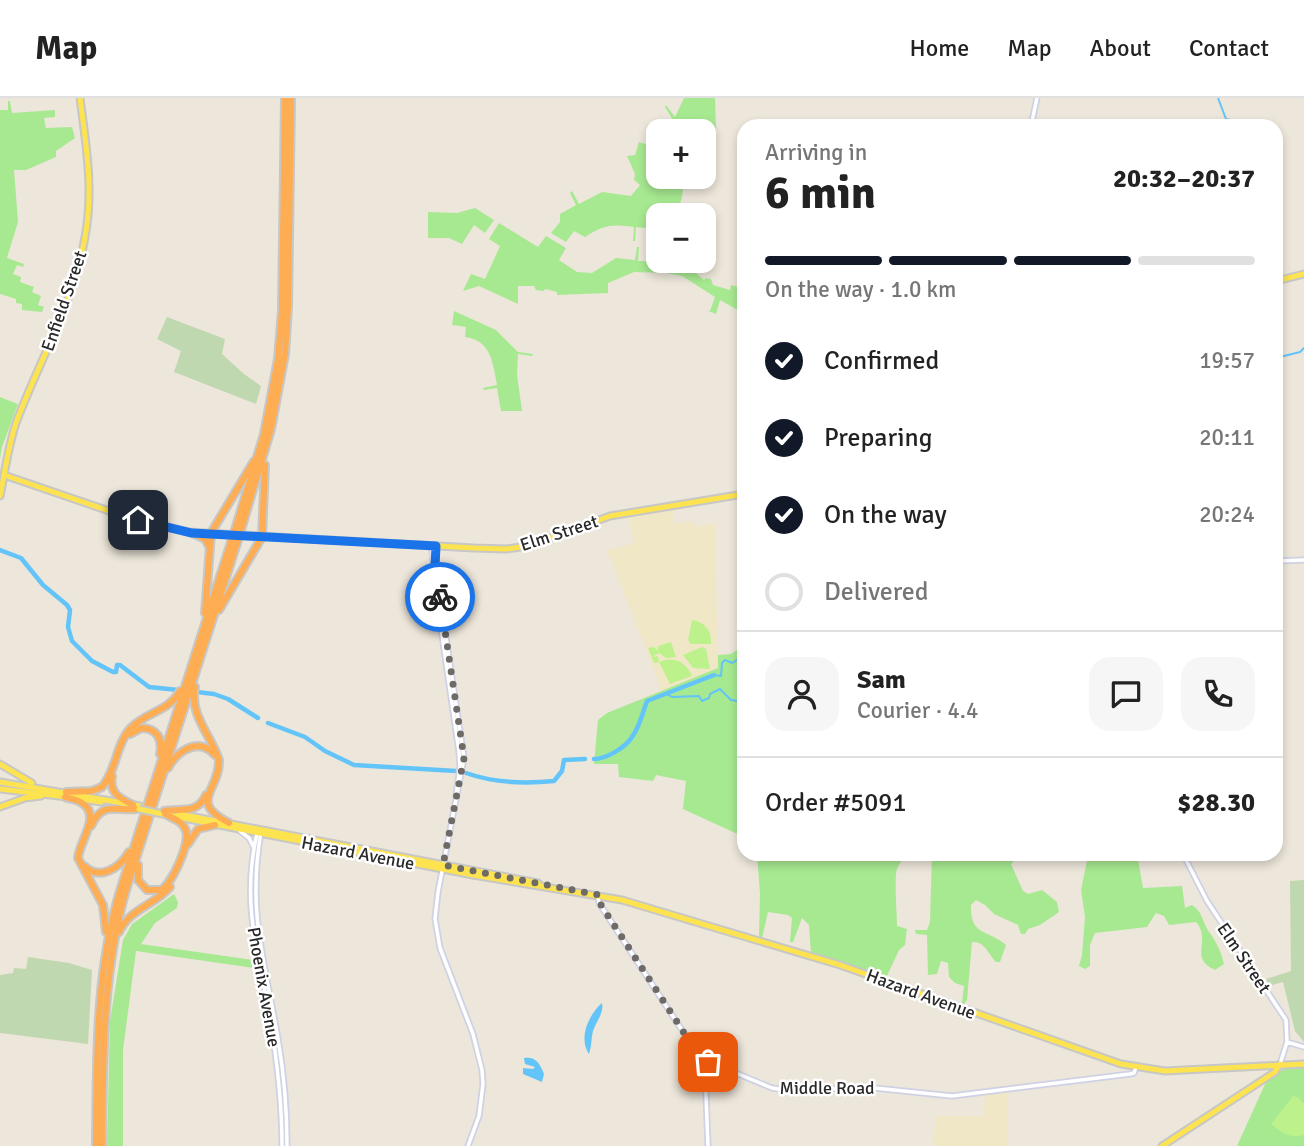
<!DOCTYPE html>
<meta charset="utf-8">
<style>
:root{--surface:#fff;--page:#f6f6f6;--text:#222;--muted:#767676;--line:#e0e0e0;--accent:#111827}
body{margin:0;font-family:Signika,sans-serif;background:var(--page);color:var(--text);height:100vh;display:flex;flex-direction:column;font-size:26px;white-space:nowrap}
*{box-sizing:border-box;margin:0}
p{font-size:23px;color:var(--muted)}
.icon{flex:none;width:38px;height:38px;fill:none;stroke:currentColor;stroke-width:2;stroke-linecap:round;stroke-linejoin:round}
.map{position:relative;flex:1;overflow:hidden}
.side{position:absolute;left:737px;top:21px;width:546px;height:742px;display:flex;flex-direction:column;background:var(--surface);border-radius:21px;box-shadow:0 4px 10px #0003}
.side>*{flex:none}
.fabs{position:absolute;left:646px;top:21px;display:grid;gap:14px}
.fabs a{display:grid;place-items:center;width:70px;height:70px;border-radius:14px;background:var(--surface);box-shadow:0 4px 10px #0003;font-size:35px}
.pin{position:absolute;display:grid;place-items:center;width:60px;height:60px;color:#fff;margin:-30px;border-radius:14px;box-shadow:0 4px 10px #0006}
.courier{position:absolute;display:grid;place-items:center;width:70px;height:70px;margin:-35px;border:5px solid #1a73e8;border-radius:50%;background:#fff;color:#222;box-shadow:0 2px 9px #0007}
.head em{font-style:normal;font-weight:700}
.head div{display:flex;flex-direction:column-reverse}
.head{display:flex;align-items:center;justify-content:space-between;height:119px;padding:0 28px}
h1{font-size:46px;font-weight:700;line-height:52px}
.bar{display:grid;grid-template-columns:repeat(4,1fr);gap:10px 7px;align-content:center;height:84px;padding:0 28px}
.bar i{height:9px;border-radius:5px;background:var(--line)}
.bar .current{background:var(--accent)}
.bar p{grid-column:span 4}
.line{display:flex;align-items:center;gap:18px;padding:0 28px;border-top:2px solid var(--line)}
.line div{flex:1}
.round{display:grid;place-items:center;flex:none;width:74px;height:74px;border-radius:21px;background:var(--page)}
ol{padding:0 28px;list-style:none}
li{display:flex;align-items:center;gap:21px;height:77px}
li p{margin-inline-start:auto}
li .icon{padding:7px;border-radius:50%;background:var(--accent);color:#fff;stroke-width:4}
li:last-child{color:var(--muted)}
li i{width:38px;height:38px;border:4px solid var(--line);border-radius:50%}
header{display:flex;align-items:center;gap:42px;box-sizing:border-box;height:98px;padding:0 35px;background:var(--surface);border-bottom:2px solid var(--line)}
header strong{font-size:33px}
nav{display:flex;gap:38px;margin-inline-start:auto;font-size:24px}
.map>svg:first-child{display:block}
</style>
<header>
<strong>Map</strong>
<nav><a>Home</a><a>Map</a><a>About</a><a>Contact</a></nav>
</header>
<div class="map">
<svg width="1304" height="1048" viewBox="0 0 1304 1048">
<rect width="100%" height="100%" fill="#ede6da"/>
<path fill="#f0e7c7" d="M674,409V425L694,423L695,429L715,425L718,570L662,594L607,452L634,445L628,417Z
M1007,994L1008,1048H932L936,1018H984L985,996Z"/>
<path fill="#a7e991" d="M684,0H715L716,32L658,33V44L646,40L650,27L673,22L665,9L666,7L675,19Z
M8,3H10L12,15L55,12V19L44,20L46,30L72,29L75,40L56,53V59L26,72H14L18,124L7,160L24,166L23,169L17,167L13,176L21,179L20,184L34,189L32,194L41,198L38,207L44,209L42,214L22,212V206L16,205V201L0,196V12H8Z
M639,44L658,50L655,63L658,64V79H697V87H686L683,90C682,107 677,117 658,117V122L645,130L636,129L635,143H633L634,129C611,126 604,127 585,139L574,133L566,144L551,135L560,124V116L576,107L570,95L572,93L579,106L602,94L631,98L640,87L634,82L635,76L627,58L635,57Z
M475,110L494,122L485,135L474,127L462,146L449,140H428V114L457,115Z
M499,125L538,149L546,138L566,150L559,162L577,174L592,175L616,160L635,162L637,149H639L638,163L683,164L704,182L706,180L711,181L713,187L730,192L731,187L742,190L741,214L720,202L716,216L708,213H710L715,199L682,178L666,175L634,174L608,185V195L557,197V194L546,191L543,193L536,192L534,188H518V206L479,188L463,193L471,176L485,181L500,148L489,141Z
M454,213L496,232L518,254L533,256L532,258L518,256L517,277L522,313H501L497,290L484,292L483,290L497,287C493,265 491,242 465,239L466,229L452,227Z
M0,299L18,306L2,349L0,361Z
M744,547V739L683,711L686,683L656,677L653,683L619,679L618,666H594L598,622L607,615L718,570V557L731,556Z
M757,756H904C903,763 899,765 897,771C894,780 897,816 897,828L907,831L905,847L899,852L886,880L811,856L809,827L802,820L793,844H790L792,820L788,817L768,814L762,840L759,839L760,795Z
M932,756H1021L1011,766L1023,793L1028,796L1042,792L1057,804L1059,814L1040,827L1028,831L1025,836H1021L1018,827L994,816L985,807L976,802L971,807C970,838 987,831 1006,847L1000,864H996C987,855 986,844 972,844L967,902L964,906L962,905L964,888L955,885L949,879L948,865L941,863L937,876L928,877L927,837L916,836L915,832H927L930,824Z
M1078,756H1137L1143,790L1182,788L1185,810L1192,807C1204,815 1202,825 1210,835C1217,845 1221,854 1224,866L1215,872C1188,860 1212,843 1196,824L1169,827L1164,818L1156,815L1147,829L1095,835L1090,847V868L1085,871L1079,868L1082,857L1085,819L1081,792L1087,763Z
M174,796L178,804L177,810L155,825L141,846L253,862L254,870L136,853L123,952V1048H107L110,923L123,842L132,826Z
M1285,970H1304V1048H1237L1266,984Z"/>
<path fill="#c0d8af" d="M167,219L225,241L222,256L244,276L261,288L256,306L174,274L181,253L157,241Z
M1304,782V944L1295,933L1283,884L1269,888L1266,881L1291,873L1290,783Z
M28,859L69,865L92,872L88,946L0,935V877L13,875L14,870L26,871Z"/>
<path fill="#bdf18c" d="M692,522C705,524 712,533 711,546H691L688,542Z
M671,544L676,559L666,560L659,555L652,559L658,558L659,564C673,558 686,563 692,578L670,586L659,564L654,565L648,550L654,549L658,553V548Z
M702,549L706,551L710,571L693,570L683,557Z
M1293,998L1298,999L1304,1006V1037C1291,1041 1282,1035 1271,1026Z"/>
<path fill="#63c4f9" d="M602,905C604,915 597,922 593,933C591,941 592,947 589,956C578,940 589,916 602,905Z
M524,960C536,958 540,966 544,976L542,984L523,976V970L533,971L535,969L525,966Z"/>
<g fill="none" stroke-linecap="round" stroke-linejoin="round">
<path stroke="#63c4f9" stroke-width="2" d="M1218,0L1226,21L1234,23V28
M1276,260L1300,254L1304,250
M714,577L721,578L722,565L725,562L732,565L737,562L744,553
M665,595L672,599L699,598L702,603L709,600L710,596L720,591L731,602L744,604"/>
<path stroke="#63c4f9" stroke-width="4.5" d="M0,452L21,460L43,487L67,507L70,512L68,529L72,543L92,563L113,574H116L117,567H120L149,589L178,592
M197,594L214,596L228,601L258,620
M268,625L305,639L325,653L354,667L456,673
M594,661C606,661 625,650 632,639C639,630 643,614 647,603L714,577
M466,675C494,685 524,686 554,683L562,673L564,662L585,661"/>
<g stroke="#cfd1e4" stroke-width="7">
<path id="minor" d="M1031,28L1037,0
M432,448L433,475L459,654L460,669L456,698
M436,448V473L464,660L438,794L435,821L440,850L473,936L482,972L483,986L479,1018L468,1048
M1276,463L1304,462
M240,733L249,740L253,748
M261,734C247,814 265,864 278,941C284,976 287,1012 287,1048
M257,735C241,806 258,852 270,920C277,962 282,1005 282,1048
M1183,756L1207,803L1286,922L1287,944L1280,966
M598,799L599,805L693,949L709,962L736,975L772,990L791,993L865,989L952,998L1130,976L1134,975L1136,969
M1287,944L1304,949
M708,1048L705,972L709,962"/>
</g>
<g stroke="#c7c7c7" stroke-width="9">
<path id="major" d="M1276,183L1304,176
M4,377L118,416L188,434L474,450L506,451L528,448L610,418L744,396
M0,398C5,374 8,349 16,325C39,263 74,205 85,139C94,92 86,47 80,0
M0,666L32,685
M0,684L140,708
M0,691L67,699
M76,700L101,704
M0,709L25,700L41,698
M158,715L473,777L622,802L840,867L1121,966L1165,973L1304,966
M179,716L538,785L541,788
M1162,1048L1275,974L1280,966"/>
</g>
<g stroke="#c7c7c7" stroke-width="10">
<path id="highway" d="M235,432L264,336L278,261L282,213L285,0
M241,432L271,331L285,256L288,209L291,0
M192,435L205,441L209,448
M219,512L262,439L265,367
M205,515L211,435L254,363
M195,589C189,617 211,637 219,662C220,693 187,703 229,725
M130,636L141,630C157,630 163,641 160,656
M168,670C177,653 199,638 215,657
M112,678C109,695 119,700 133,707
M66,694L92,693L102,689C117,672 116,644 132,629C147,614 169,613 180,593
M65,699C70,701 77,701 82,705C102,717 79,744 78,760L103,807L106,834
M164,713C181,710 197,717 206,697
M91,728C102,703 115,713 136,711
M188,746L198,731L215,727
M138,767V782L147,792H161C172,786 190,746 186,733C183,723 174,721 165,716
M84,768C100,783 120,770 129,754
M119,834C129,811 155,807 170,789
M96,1048C97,962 95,876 120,793L231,444
M102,1048C103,961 102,876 126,792L237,445"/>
</g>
<use href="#minor" stroke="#fff" stroke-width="3.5"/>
<use href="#major" stroke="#fce34f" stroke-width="5"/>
<use href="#highway" stroke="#ffad53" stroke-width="6"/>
<g stroke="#c7c7c7" stroke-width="9" stroke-linecap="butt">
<path id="major-bridge" d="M139,711L158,715"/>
</g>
<g stroke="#c7c7c7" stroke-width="10" stroke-linecap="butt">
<path id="highway-bridge" d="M231,444L235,432
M237,445L241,432"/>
</g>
<use href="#major-bridge" stroke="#fce34f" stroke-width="5"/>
<use href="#highway-bridge" stroke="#ffad53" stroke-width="6"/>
</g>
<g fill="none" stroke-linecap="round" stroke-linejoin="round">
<path stroke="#6e6b67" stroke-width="7" stroke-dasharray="0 12.6" d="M440,499L464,660L443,767L599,797L601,807L692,947L709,962L708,964"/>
<path stroke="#1a73e8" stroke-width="9" d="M138,422L192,435L436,448L435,468L440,499"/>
</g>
<g text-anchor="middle" stroke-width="5" stroke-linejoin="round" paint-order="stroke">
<g font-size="18" fill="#292929" stroke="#fff">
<text transform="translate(64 203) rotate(-71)" y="6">Enfield Street</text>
<text transform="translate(559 435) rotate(-18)" y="6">Elm Street</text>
<text transform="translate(358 755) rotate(11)" y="6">Hazard Avenue</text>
<text transform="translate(1244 860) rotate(56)" y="6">Elm Street</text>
<text transform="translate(264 889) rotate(80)" y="6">Phoenix Avenue</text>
<text transform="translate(921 896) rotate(20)" y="6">Hazard Avenue</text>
<text x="827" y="996">Middle Road</text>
</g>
</g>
</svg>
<div class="fabs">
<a>+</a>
<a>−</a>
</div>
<div class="pin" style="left:708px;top:964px;background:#ea580c"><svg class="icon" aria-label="bag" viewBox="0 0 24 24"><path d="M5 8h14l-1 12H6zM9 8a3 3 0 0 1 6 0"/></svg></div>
<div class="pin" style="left:138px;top:422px;background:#1f2937"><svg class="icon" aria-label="home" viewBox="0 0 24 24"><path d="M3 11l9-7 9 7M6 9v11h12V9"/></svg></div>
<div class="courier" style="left:440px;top:499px"><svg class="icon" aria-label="bike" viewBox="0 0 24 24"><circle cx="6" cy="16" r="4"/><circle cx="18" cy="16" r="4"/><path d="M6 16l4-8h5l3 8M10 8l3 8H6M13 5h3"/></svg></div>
<section class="side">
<div class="head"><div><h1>6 min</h1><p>Arriving in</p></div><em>20:32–20:37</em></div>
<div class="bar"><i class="current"></i><i class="current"></i><i class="current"></i><i></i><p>On the way · 1.0 km</p></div>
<ol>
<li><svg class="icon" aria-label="check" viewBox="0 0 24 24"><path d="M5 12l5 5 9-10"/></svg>Confirmed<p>19:57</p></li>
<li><svg class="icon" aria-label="check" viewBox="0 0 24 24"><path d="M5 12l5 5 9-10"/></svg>Preparing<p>20:11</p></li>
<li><svg class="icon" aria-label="check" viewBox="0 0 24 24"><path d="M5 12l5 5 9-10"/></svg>On the way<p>20:24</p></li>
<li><i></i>Delivered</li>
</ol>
<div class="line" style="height:126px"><a class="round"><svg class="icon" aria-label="person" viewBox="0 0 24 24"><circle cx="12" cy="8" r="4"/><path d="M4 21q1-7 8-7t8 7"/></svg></a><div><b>Sam</b><p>Courier · 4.4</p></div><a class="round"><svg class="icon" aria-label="chat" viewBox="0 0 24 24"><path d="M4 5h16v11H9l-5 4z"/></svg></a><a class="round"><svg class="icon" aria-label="phone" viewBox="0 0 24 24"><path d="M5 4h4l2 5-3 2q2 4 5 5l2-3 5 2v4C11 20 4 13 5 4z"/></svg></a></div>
<div class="line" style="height:91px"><div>Order #5091</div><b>$28.30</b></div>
</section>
</div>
